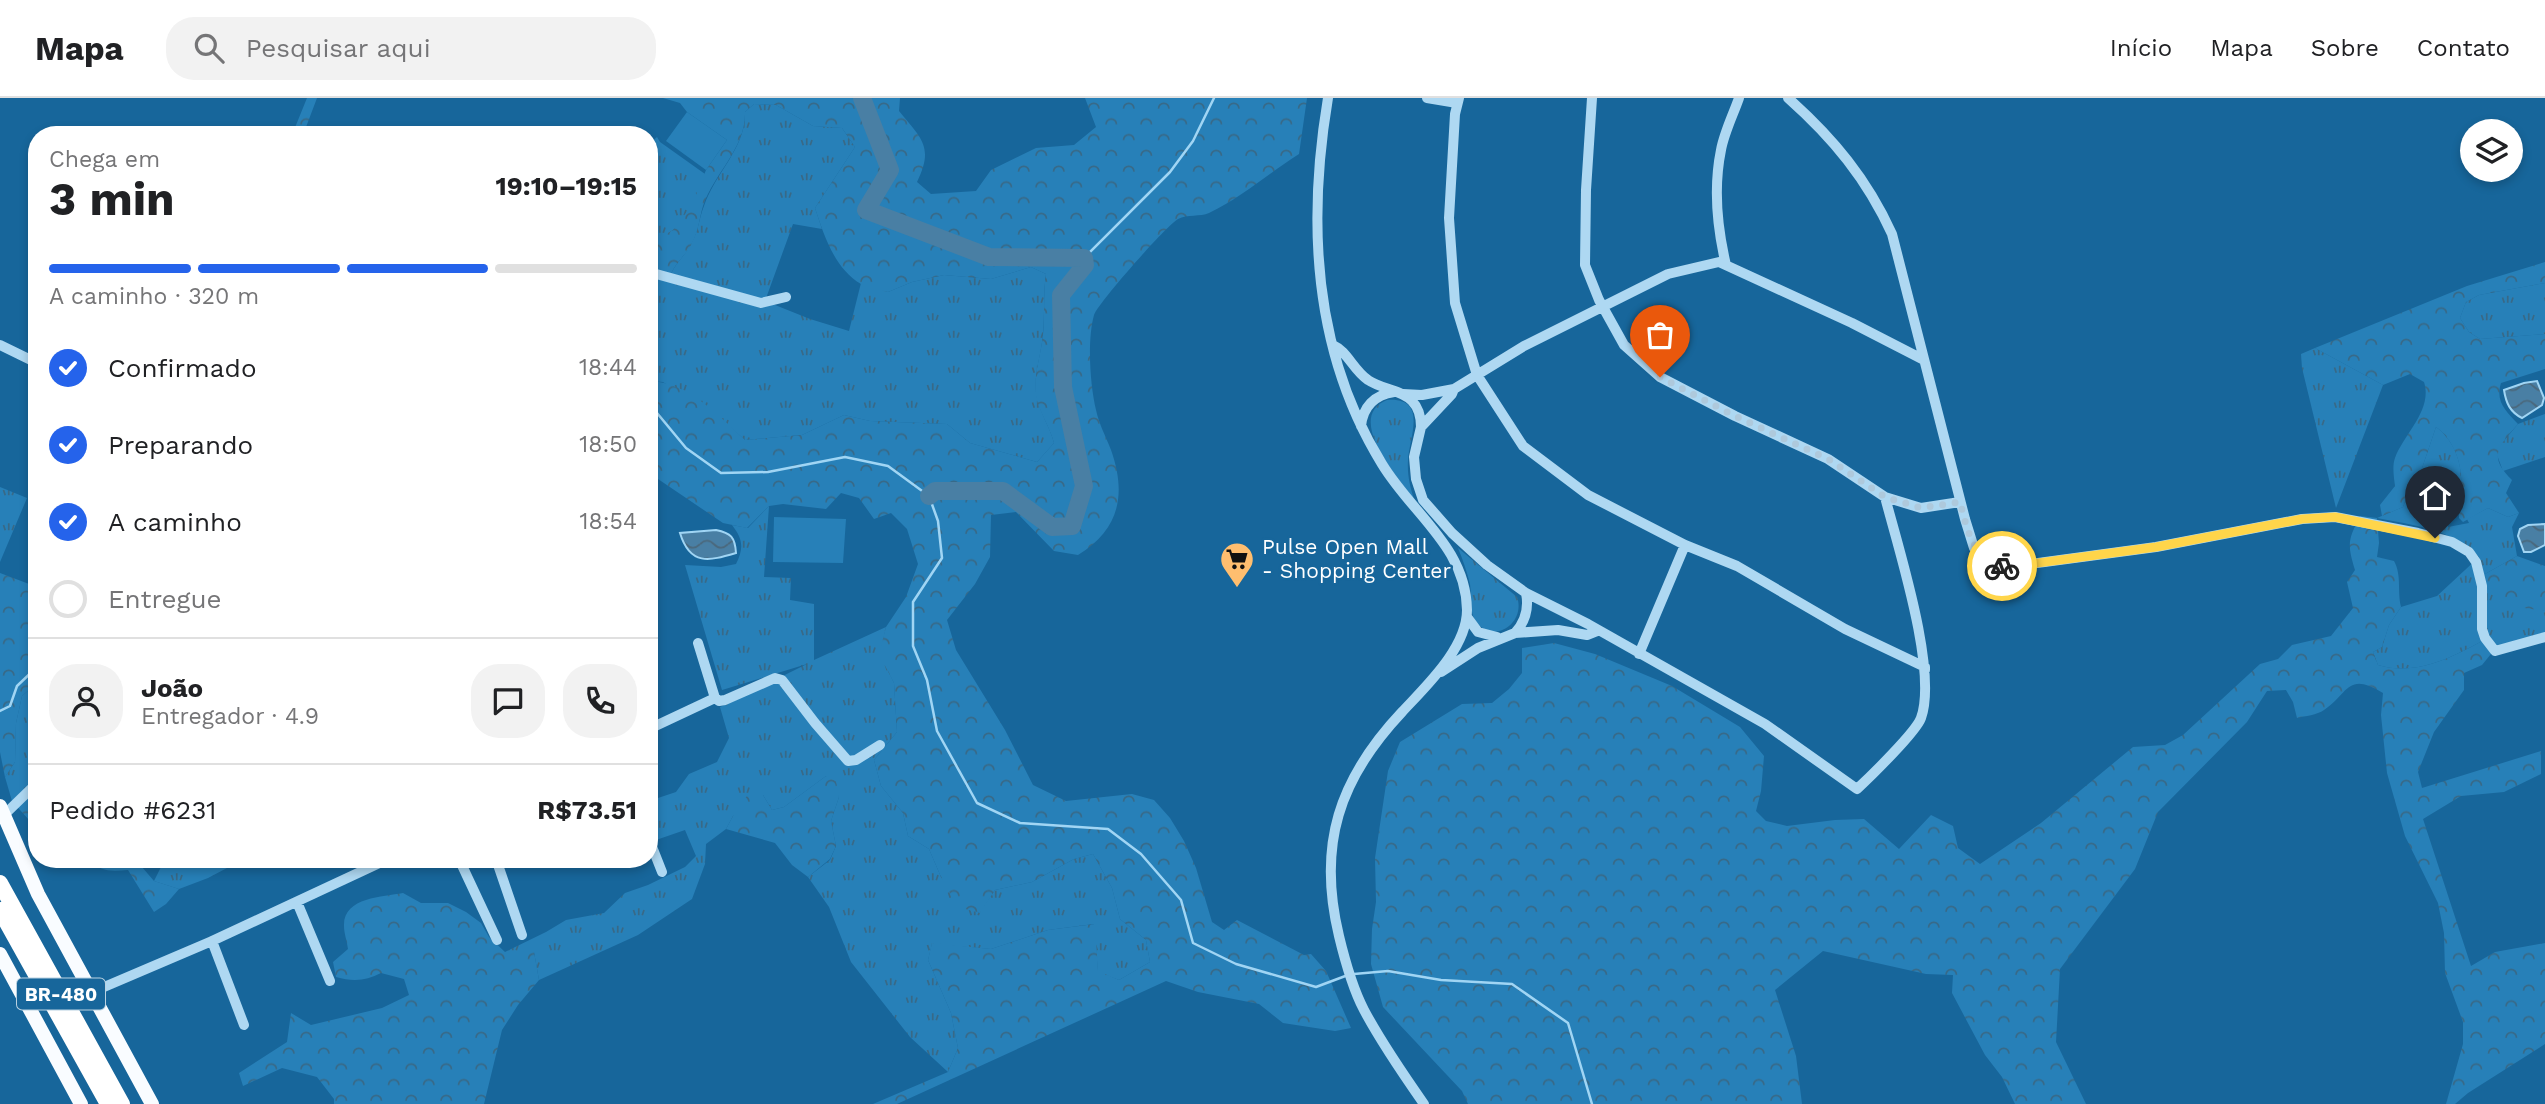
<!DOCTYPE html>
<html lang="pt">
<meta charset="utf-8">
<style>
:root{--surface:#fff;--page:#f2f2f2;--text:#202124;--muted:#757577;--line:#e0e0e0;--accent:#2563eb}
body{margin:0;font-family:"Work Sans",sans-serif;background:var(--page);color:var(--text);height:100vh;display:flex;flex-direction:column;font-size:26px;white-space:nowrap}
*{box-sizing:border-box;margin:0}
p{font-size:23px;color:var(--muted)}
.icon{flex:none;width:38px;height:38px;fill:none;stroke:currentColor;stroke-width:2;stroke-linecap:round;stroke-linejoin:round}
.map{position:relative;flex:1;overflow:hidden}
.sheet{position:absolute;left:28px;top:28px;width:630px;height:742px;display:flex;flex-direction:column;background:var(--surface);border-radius:28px;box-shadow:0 4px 10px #0003}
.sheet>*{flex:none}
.fabs{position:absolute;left:2460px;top:21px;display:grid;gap:14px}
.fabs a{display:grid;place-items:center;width:63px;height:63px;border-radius:50%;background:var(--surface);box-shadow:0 4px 10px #0003;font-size:35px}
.pin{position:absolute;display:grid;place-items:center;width:60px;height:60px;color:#fff;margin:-72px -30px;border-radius:50% 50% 50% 0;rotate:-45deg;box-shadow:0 0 7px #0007}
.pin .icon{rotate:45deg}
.courier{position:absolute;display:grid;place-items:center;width:70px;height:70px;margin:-35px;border:5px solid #ffd54a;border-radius:50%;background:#fff;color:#222;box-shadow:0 2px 9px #0007}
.summary em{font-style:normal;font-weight:700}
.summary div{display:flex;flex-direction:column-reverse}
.summary{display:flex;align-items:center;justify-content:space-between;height:119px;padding:0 21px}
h1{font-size:46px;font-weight:700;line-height:52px}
.bar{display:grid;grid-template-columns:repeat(4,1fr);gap:10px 7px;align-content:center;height:84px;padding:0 21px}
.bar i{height:9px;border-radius:5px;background:var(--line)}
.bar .selected{background:var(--accent)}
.bar p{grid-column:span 4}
.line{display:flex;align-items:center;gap:18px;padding:0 21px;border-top:2px solid var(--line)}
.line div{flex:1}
.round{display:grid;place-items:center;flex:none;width:74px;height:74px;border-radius:28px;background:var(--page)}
ol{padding:0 21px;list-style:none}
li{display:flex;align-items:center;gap:21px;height:77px}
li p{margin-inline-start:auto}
li .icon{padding:7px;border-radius:50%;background:var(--accent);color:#fff;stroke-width:4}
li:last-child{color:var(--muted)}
li i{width:38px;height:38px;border:4px solid var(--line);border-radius:50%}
header{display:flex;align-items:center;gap:42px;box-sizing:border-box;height:98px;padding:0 35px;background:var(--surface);border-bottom:2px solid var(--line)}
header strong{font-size:33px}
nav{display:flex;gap:38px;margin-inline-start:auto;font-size:24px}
.search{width:490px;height:63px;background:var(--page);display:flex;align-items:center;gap:18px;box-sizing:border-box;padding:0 24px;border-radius:28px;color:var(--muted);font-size:26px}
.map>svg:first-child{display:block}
</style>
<header>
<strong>Mapa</strong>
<div class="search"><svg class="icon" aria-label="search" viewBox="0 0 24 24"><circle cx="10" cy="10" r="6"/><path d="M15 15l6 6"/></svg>Pesquisar aqui</div>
<nav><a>Início</a><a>Mapa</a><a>Sobre</a><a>Contato</a></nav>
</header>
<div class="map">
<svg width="2545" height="1006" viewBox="0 0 2545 1006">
<defs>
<pattern id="grass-tufts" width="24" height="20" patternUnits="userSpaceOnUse" patternTransform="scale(1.75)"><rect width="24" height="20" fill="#2780b8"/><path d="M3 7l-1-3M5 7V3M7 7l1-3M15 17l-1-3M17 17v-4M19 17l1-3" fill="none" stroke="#386987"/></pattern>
<pattern id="forest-crowns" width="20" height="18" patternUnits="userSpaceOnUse" patternTransform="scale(1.75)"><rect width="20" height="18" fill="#2780b8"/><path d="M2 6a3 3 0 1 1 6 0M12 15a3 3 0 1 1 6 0" fill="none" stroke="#386987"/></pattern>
<pattern id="water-waves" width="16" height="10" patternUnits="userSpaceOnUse" patternTransform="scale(1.75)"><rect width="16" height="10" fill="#497fa4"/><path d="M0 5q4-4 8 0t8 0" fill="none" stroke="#4a687c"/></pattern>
</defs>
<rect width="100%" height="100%" fill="#17669b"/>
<path fill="url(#grass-tufts)" d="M754,6L776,7L813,28L842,30L855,49L815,110L822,131L793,126L765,203L810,221L849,233L861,185L888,194L912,184L944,177L991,181L1031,169L1046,176C1043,196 1045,215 1043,235C1042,256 1032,279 1037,300C1040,315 1050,329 1054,345L1037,364L970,345L947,326L870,323L844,317L802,337L745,342L728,327L663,284L649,283V223L655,203L658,174L671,176C676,164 687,156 692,144C699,132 699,120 704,108C715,75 746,50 745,14Z
M657,39L660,44L705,76C701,95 687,121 672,133C664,139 656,141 649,149V46Z
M2545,185V236L2480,241L2469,234L2460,220L2466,204L2479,197Z
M2315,250L2383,287L2336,410L2302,270L2301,256Z
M1387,302C1429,299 1409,340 1408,362C1407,376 1410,389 1414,401C1398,380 1344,319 1387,302Z
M2545,316V359L2503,373L2497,357L2498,350L2518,326Z
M2436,329C2456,344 2463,368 2461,392L2450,398L2457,412L2448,423V429L2469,425L2467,421L2488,410L2508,419L2519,415L2512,429L2517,458L2485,476L2486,489L2497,496L2545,513V536L2495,551L2489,539C2456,558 2416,579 2378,567L2373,554L2382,549L2389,527L2401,509L2437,498L2479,459C2454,431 2411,427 2377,420L2403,409L2409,393L2419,379Z
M0,389L27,400L0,464Z
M769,408L764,479L791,480L790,502L814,506V562L886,529L880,556L894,585L897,634L874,662L881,688L903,715L908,738L929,751L941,779L979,815L995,792L1032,784L1074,761L1093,756L1112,790L1120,821L1146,842L1150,864L1119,882L1098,874L1094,826L1048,832L991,851L932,846L928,862L951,915L958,950L948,974L910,939L851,864L829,809L808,779L830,762L836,748L831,723L839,699L826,678L784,709L772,712L763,697L733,718L726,731L706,746L705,766L692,801L638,837L539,882L534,854H505L546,834L566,822L604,815L625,795L648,787L685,769L696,758L685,732L656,742L649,723V703L676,694L689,676L717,664L729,640L720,609L807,566L722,592L685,467L721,469L736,466C744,450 743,441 732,427L748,430Z
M1458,450L1517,499C1526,525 1494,547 1476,524C1469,514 1472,498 1470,486C1467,474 1463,462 1458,450Z
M37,585V681L12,703L5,679L15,664L16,625L22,598Z
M165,761H244L208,780L179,791L154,783Z"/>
<path fill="url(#forest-crowns)" d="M307,0H317L303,37H292Z
M663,0H900L899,13C922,41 934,49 917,84L931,96L976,93L991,72L1036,50L1074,47L1096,29L1085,0H1307L1299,56C1269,75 1241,100 1209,115C1200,119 1187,116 1178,121C1166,128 1098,205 1094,217C1087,242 1090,287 1096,312C1099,326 1106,339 1111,352C1127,397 1119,432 1078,457L1054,453L1016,414L991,417L990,459L975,486L947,522L956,552L1005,632L1033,687L1066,703L1132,696L1154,702L1170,720L1184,743L1196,770L1212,824L1224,832L1237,822L1304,857L1311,856L1326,873L1351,930L1335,933L1283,925L1259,906L1198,894L1166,883L897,1006H873L948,974L958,950L951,915L928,862L932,845L991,851L1048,832L1095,826L1098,873L1119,882L1150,864L1146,842L1120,821L1112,790L1093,756L1074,761L1032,784L995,792L980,815L958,809L941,779L929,751L908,738L903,715L881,688L874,662L897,634L894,585L879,556L886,529L906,499L918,466L907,431L891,415L874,421L859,400L841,395L826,411L783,406L769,408L747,430L723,425L658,381L649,364V283C688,284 718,317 745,342L802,337L844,317L870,323L947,326L970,345L1037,364L1054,345C1050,329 1039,314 1036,298C1033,278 1041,257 1043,237C1045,217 1043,197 1046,176L1031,169L991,181L944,177L912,184L888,194C879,192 869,190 861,186C834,170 824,137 815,110L855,49L842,30L813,28L776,7L754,6L745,14C746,50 714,75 703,108C699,121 699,132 692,145C687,156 676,164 671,176L658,174L655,203L649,223V149L654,143L673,132L692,107L706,72L727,42L687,14L680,5Z
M2545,164V185L2479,197L2466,204L2460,220L2469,234L2480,241L2545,236V271L2501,285C2495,304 2506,313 2518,326C2499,348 2487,358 2512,382L2506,395L2519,415L2508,419L2488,410L2463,424L2459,420V414L2450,398L2461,392C2463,369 2456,344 2436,329L2419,379L2409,393L2403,409L2382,418L2380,407L2395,388C2394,380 2392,368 2395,360C2404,336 2433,312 2424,284L2410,276L2383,287L2315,250L2467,188Z
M2360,418L2377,420L2379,445L2377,459L2394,463C2402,478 2397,492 2401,509L2389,527L2382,549L2373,554L2378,567C2416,579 2456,558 2489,539L2495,551L2482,567L2464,575V592L2434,634L2418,674L2422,690L2541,653V676L2504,694L2461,698L2423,721L2471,868L2495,854L2545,845V946L2468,995L2455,1006H2446L2463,946V924L2445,875L2444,835L2438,805L2405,738L2387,675L2381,617L2383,595C2347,573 2349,595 2324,612C2317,617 2305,618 2297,620L2293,604L2286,592L2267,593L2247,624L2158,714L2135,771L2060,871L2056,944L2086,1006H2015L2002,979L1985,957L1952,895L1953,877L1926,876L1823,853L1775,892L1796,958L1802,1006H1468L1462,993L1383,909L1371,866L1372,831L1376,804L1375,760L1388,673L1400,644L1462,606L1492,605L1509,591L1522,575V550L1554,545L1595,556L1672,588L1740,629L1764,658L1761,693L1756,713L1766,723L1787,728L1835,722L1864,721L1899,751L1931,717L1953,728L1958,750L1980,766L2041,725L2133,649L2165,647L2183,637L2260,566L2278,561L2292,547L2331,538L2353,510L2347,484L2355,472C2347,446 2348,442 2360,418Z
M2517,458L2545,468V513L2510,508L2486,489L2485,476Z
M0,475L37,489V585L22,598L16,625L15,664L5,679L0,654Z
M826,678L836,683L839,699L831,723L836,748L830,761L808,779L792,767L775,745L726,731L733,718L749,695L763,697L772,712L784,709Z
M37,681V721L29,722L12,703Z
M91,761H135L154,783L179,791L166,806L154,814L128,772C113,773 100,775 91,761Z
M403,795L421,805H448L466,814L481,825L489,839L505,854H534L539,882L518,907L502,932L484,1006H334V1001L317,979L282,970L243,988L239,975L287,944L291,915L311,927L382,910L409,897L404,881L381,875C366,883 353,884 336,879L333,864L348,851C347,843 344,835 344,828C343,799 383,799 403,795Z"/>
<path fill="#2780b8" d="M687,14L727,42L706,72L666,43Z
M774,419L846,421L843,465L773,464Z"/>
<path fill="url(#water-waves)" stroke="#a0d5f4" stroke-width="2" d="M2537,283L2544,300L2542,307L2522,320C2510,314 2506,305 2504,292L2524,285Z
M2545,426V447L2531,454H2524L2518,438L2520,431L2528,427Z
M716,432C731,435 735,439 736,455C709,463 690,468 680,435Z"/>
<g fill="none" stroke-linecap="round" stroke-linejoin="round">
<path stroke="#a0d5f4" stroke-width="2.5" d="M1084,160L1170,74L1193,43L1214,0
M649,314L657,315L686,350L721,375L768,374L845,359L888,368L929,398L938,423L942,460L913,504V548L927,582L937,633L977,705L1020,725L1108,731L1141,756L1181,802L1193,845L1236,866L1316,889L1348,877
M0,613L10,608L17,588L37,569
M1354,876L1388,873L1441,882L1512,886L1568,925L1592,1006"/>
<path stroke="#497fa4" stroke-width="18" d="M862,0L890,72L866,112L989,159L1084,160L1085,167L1061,197L1063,289L1084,388L1072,428L1052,429L1003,393H935L929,398"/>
<path stroke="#aed8f2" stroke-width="10" d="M1328,0C1307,125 1314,256 1382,366C1413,417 1466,449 1467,512C1467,550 1426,588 1402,614C1339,681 1317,747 1339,838C1345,863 1352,889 1364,912C1381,944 1403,976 1424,1006
M1427,0L1457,5
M1459,0L1455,16L1449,120L1455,205L1477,277L1523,348L1588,397L1685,447L1737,468L1845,531L1925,569V572
M1592,0L1586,92L1585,167L1599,202L1624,247L1660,279L1735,318L1828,361L1885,399L1921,410L1960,404
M1788,0C1833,40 1867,81 1892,136L1965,421L1974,450L1989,465L2008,469L2156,449L2302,421L2335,419L2418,435L2452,444L2469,454L2476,464L2482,488V531L2485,540L2495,553L2545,539
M1726,167C1717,129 1713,91 1721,52C1724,35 1733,17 1739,0
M649,174L761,205L786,199
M0,247L37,265
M1333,247C1347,253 1354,273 1368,282C1381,291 1402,292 1412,303C1419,310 1421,319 1421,329
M1454,291L1452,296L1421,329L1414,359L1416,381L1423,402L1452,435L1487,467L1526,495L1588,526L1765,626L1857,691C1870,679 1916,634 1921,620C1938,573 1898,449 1885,399
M1403,296L1422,297L1454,291L1524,248L1668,176L1719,164L1852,225L1924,262
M1361,328C1363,309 1374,297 1394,294
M1467,519L1478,534L1497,539
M1515,535C1526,523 1529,510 1526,495
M1639,556L1685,447
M1441,574L1478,550L1515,535L1558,532L1587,537L1597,533
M715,600L719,603L725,602L775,580L782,582L815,625L848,663L856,662L880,647
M649,631L715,600L698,545
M4,717L37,685
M649,741L662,774
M459,761L497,842
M496,761L522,837
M297,804L330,883
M212,843L244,927
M90,895L212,843L388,761"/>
<path stroke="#f9fcff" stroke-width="14" d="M0,708L38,796L152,1006
M0,856L81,1006"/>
<path stroke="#fff" stroke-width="16" d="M0,785L122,1006
M0,812L108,1006"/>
</g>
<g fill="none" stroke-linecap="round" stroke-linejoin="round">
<path stroke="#aec9dc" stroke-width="7" stroke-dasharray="0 12.6" d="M1660,279L1735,318L1828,361L1885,399L1921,410L1960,404C1967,430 1972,461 2002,468"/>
<path stroke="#ffd54a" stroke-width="9" d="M2002,468L2008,469L2156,449L2302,421L2335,419L2435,440"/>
</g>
<defs>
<g id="supermarket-pin" transform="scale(1.75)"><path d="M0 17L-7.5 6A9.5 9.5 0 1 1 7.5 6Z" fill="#ffbe6f" stroke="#17669b"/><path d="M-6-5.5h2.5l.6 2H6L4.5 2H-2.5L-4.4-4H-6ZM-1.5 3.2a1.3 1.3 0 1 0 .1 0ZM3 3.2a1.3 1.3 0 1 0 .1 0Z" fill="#111"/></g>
</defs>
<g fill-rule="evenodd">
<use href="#supermarket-pin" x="1237" y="461"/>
</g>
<g text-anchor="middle" stroke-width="5" stroke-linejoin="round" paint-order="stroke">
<rect fill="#17669b" stroke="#b9d1e1" stroke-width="2" x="17" y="880.5" width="88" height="31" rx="5"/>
<g font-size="19" font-weight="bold" fill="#fff">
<text x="61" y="903">BR-480</text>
</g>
<g font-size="21" fill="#fff" stroke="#17669b" text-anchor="start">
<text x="1262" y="456">Pulse Open Mall<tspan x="1262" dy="24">- Shopping Center</tspan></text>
</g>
</g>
</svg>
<div class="fabs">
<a><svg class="icon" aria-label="layers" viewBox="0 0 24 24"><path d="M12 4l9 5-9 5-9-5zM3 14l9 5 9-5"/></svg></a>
</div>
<div class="pin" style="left:1660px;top:279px;background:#ea580c"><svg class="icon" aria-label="bag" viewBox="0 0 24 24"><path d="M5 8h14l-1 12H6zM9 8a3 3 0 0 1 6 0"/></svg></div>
<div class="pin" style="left:2435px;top:440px;background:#1f2937"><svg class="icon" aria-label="home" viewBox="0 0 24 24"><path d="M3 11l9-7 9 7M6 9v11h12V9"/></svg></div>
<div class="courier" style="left:2002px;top:468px"><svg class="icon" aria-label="bike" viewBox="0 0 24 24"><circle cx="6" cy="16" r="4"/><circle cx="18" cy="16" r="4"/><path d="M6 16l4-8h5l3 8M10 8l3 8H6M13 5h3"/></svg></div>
<section class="sheet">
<div class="summary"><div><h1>3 min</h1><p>Chega em</p></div><em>19:10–19:15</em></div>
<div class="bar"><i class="selected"></i><i class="selected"></i><i class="selected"></i><i></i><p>A caminho · 320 m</p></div>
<ol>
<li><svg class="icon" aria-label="check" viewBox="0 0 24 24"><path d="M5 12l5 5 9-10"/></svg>Confirmado<p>18:44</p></li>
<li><svg class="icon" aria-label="check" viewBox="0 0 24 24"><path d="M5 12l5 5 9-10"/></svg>Preparando<p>18:50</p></li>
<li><svg class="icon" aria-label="check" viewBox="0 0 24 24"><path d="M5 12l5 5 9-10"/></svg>A caminho<p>18:54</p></li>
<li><i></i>Entregue</li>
</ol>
<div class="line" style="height:126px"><a class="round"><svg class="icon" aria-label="person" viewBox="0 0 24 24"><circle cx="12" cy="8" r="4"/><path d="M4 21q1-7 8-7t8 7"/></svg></a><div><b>João</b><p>Entregador · 4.9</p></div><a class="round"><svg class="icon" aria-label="chat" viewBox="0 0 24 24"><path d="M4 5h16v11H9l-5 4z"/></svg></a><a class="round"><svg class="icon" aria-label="phone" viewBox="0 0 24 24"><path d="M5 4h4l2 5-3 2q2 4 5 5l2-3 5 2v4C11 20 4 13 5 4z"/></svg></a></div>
<div class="line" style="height:91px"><div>Pedido #6231</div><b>R$73.51</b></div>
</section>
</div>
